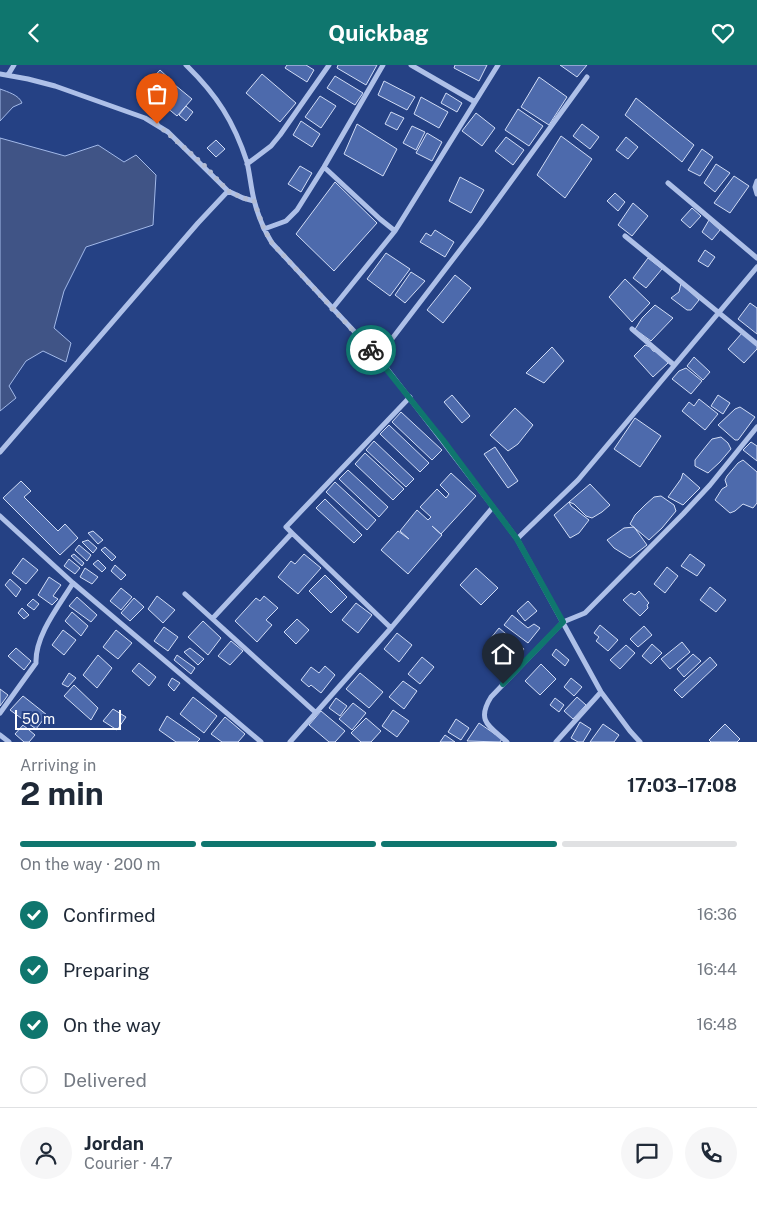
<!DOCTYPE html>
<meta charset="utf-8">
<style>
:root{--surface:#fff;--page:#f6f6f7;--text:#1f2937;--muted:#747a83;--line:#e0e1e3;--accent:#0f766e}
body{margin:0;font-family:"Public Sans",sans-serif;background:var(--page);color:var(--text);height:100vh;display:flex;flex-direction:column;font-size:19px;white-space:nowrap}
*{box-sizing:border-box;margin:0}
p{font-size:16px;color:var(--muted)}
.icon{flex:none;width:28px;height:28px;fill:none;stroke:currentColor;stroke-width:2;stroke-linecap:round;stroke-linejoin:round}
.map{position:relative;height:677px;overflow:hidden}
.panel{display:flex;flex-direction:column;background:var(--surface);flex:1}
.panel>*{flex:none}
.scale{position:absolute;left:15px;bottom:12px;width:106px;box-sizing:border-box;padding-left:5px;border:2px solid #fff;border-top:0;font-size:14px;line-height:18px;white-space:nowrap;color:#fff;-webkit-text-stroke:4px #254184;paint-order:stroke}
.pin{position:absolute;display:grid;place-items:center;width:42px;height:42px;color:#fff;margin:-51px -21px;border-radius:50% 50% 50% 0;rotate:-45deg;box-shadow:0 0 5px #0007}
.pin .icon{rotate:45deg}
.courier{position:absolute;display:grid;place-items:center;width:50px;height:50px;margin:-25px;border:4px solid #0f766e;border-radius:50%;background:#fff;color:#222;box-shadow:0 1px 6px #0007}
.summary em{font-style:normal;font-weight:700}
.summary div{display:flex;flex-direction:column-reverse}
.summary{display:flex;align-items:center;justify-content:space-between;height:85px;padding:0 20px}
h1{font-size:32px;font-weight:700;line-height:38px}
.bar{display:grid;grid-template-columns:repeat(4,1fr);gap:8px 5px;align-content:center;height:60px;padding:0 20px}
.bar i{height:6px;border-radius:4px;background:var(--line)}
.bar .on{background:var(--accent)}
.bar p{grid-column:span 4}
.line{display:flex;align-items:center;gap:12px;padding:0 20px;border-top:1px solid var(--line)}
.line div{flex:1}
.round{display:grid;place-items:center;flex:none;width:52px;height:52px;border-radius:26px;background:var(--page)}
ol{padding:0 20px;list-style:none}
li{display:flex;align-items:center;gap:15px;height:55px}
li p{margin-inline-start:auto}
li .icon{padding:5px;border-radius:50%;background:var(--accent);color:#fff;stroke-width:4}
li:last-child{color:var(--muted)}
li i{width:28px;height:28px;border:2px solid var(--line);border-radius:50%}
header{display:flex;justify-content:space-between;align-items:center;height:65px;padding:0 20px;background:var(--accent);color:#fff;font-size:22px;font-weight:700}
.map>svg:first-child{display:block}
</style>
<header><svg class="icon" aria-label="back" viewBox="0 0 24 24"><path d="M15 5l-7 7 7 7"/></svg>Quickbag<svg class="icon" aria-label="heart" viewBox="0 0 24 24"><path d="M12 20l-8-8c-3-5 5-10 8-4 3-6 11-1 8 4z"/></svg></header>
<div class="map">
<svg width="757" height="677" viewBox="0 0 757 677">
<rect width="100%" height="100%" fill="#254184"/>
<path fill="#405486" stroke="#a2b9e9" d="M0,24C8,27 19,30 22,38L13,42L0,56Z
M0,73L65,91L98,80L124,97L136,90L156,110L153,160L86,182L64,226L54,263L71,278L66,297L43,286L26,296L9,321L16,333L0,346Z"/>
<path fill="#4d6aac" stroke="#d2ddf6" d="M287,0H306L314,5L307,17L285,3Z
M338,0H377L366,20L337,3Z
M455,0H487L479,16L454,3Z
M560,0H587L577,12Z
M160,5L172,16L163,26L151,15Z
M262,9L296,38L280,57L246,28Z
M335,11L363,28L355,40L327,23Z
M539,12L567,32L549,60L521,42Z
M384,16L415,32L407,45L378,30Z
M175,20L192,34L177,51L160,37Z
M446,28L462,38L457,47L441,38Z
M320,31L336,41L321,63L305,52Z
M421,32L448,47L439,63L414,49Z
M636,33L694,80L682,97L625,50Z
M186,41L193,47L186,56L179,50Z
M518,44L543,61L529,81L505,65Z
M391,47L404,53L397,65L385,59Z
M476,48L495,63L482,81L462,66Z
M301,56L320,69L312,82L293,70Z
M357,59L397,84L383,111L344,89Z
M582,59L599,72L590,84L573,71Z
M412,61L425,67L416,85L403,78Z
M427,68L442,77L432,96L416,88Z
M561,71L592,94L565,133L537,110Z
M506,72L524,85L513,100L495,86Z
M626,72L638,82L628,94L616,85Z
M216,75L225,84L216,92L207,83Z
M702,84L713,92L700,111L688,105Z
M716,99L730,108L715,127L704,118Z
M300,101L312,108L301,127L288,119Z
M734,111L749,121L730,148L714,138Z
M460,112L484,125L471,148L449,136Z
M335,117L377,158L334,206L296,169Z
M615,128L625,137L618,146L607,136Z
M633,138L648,151L632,171L618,160Z
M692,143L701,151L690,163L681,155Z
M709,155L720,165L712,175L702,167Z
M435,165L454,177L445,192L420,177L426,168L431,171Z
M705,185L715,192L708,202L698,196Z
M386,188L410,204L390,231L367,214Z
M648,193L662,204L646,223L633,213Z
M411,207L425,216L405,238L395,230Z
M455,210L471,223L443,258L427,245Z
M625,214L650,238L632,257L609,232Z
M681,218L699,235L691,245H687L671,233L679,227Z
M750,238L757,243V269L738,254Z
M655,240L673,253L651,276L640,268L634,266L642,253Z
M742,268L757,281V284L744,298L728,284Z
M645,280L650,282L653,286L661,288L668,298L653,312L634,291Z
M552,282L564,296L544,318L526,308Z
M694,292L710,307L703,315L687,301Z
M686,303L702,316L691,329L672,314L679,306Z
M452,330L470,351L462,358L444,337Z
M718,330L730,338L723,349L711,341Z
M699,334L718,349L705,365L682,346L689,337L694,341Z
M740,342L755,352L741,371L738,375H735L718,360L735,344Z
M515,343L533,360L518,379L508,386L490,370Z
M401,347L442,385L432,395L392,357Z
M635,353L661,371L640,402L614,384Z
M389,360L429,398L420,407L380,369Z
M721,372L728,378L731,384L720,397L708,408L695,401V395L707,380L712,374Z
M374,376L414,414L406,422L366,385Z
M751,377L757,381V396L743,385Z
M495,382L518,416L508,423L484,389Z
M365,388L404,424L393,435L355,399Z
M743,395L757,407V438L753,443L743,439L735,446L730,448L715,435L722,424L727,421L725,415L727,411L738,398Z
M348,405L388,442L379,452L339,414Z
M451,408L476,431L441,469L432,461L442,470L408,509L381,485L398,466L409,474L400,466L417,445L428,455L431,452L420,442L437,424L446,433L449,429L440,420Z
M683,408L700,423L683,440L668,432L681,414Z
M21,416L31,426L24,432L58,466L65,459L78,473L60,490L3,433Z
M335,417L376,455L367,465L326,427Z
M590,419L610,440L602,447L592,453L586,451L574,439L569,437Z
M661,431L674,440L676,446L662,463L649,475L630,459L635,450L645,440L654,432Z
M325,434L362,470L354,478L316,443Z
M569,437L571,441L589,455L579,468L570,473L554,450Z
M634,462L647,480L630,493L614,483L607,475L624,463Z
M93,466L103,475L98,479L88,468Z
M88,475L97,483L93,488L82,477Z
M79,480L91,490L87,496L75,485Z
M105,482L116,492L112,496L101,485Z
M74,489L84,498L82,501L71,491Z
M304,489L321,503L298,529L278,512L291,496L295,499Z
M690,489L705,500L697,511L681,501Z
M23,493L38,505L26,519L12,508Z
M69,494L80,503L75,509L64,501Z
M98,495L106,503L102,507L93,499Z
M115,500L126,510L121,515L111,506Z
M667,502L678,511L665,528L654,519Z
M85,503L98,512L92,519L80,512Z
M476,503L498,523L481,540L460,520Z
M325,510L347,532L331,548L309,526Z
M49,512L61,520L53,531L58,534L52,540L38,530Z
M10,514L21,524L16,532L5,520Z
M710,522L726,535L716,547L700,535Z
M121,523L132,532L121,545L110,536Z
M639,526L649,538L647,540L648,543L640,551L623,535L631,528L635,530Z
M157,531L175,545L163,558L148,544Z
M264,531L278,543L266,555L272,560L257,577L235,556L256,533L260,536Z
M77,532L97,550L91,557L69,541Z
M134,533L144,542L130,556L121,548Z
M33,534L39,539L34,545L27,540Z
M528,536L537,546L525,556L517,546Z
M356,538L372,550L358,568L342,555Z
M22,543L29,550L24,554L18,548Z
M72,547L88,561L81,571L65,556Z
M512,550L528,563L534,559L540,563L528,578L504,560Z
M297,554L309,565L296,579L284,567Z
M203,556L221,573L208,590L188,572Z
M600,560L618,575L608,586L596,576L599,572L594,568Z
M644,561L652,570L638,582L630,574Z
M164,562L178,572L168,586L154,576Z
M499,563L524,584L511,600L486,579Z
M63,565L76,575L64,590L52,580Z
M116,565L132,578L118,594L103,582Z
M397,568L412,580L399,597L384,584Z
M231,576L243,586L230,600L218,591Z
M682,577L690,587L670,604L661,594Z
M652,579L662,588L651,599L642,591Z
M626,580L635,588L620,604L610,595Z
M16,583L31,596L24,605L8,591Z
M190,583L204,594L198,600L184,587Z
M556,584L569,595L565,601L552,590Z
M693,589L701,596L684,612L677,604Z
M98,590L112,603L97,623L83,610Z
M177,590L195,603L191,609L174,595Z
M422,592L434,602L420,619L408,609Z
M710,592L717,600L682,633L674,625Z
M139,598L156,612L149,621L132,606Z
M541,599L556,614L540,630L525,616Z
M325,601L335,610L321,628L311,620L309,622L301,615L311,602L319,608Z
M69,608L76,613L68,622L62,619Z
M360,608L383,627L369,643L346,624Z
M172,613L180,618L174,626L168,620Z
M571,613L582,622L574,631L564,622Z
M403,616L417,626L404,644L389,632Z
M74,620L98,643L91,655L64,631Z
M0,624L8,630L0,641Z
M23,631L47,650L36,664L10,645Z
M193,632L217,651L204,668L180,649Z
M577,632L586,640L573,654L564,646Z
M336,633L347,641L340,651L329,643Z
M555,633L564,640L559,647L550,640Z
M353,638L366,648L352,665L339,654Z
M113,644L126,652L117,665L103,656Z
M393,645L409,656L397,672L382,661Z
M321,646L345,666L335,677H329L309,660Z
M167,651L200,674L197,677H176L159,665Z
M225,652L245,669L238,677H222L211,669Z
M366,653L381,666L371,677H361L351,668Z
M456,654L469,663L461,675L448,667Z
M580,657L591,664L583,677H578L571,673Z
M479,658L502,674L500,677L467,676Z
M603,659L619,670L614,677H590Z
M725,659L740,674L737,677H711L709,675Z
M23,660L35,670L29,677H24L15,669Z
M445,670L455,677H440Z"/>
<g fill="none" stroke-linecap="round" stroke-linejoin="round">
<path stroke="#aec0e8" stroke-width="5" d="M186,0C217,30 234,57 247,97C250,110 251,123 254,135C258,151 264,165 272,178L378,292L493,442L517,474L601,627L630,666L640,677
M411,0L475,37
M0,9L28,14L55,21L145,53L168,67L228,126L243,133L254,136
M8,10L14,0
M247,99L271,81L280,70L329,0
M324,102L380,154L395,166L498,0
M757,116L755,122L757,129
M668,118L757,193
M264,164L286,156L297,145L324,102L383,0
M625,171L757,279
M332,244L395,166
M632,264L674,300
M378,292L480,159L587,12
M0,387L198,158L228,126
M0,451L73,518L261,677
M292,468L391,563
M517,474L578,415L757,202
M185,529L315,647
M213,553L292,468L286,462L410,332
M0,648L36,598C35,570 59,541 73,518
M0,670L9,677
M290,677L391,563L493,442
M507,677C489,661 476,656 491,632L563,557L585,548L683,449L710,420L757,362
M556,677L601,627"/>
</g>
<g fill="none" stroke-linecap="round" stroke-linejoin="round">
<path stroke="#b3bcd4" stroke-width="5" stroke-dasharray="0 9" d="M157,59L203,99L228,126L243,133L254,136L264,164L272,178L371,285"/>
<path stroke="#0f766e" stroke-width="6" d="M371,285L443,375L517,474L563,557L503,619"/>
</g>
</svg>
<div class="scale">50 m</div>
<div class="pin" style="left:157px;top:59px;background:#ea580c"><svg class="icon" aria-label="bag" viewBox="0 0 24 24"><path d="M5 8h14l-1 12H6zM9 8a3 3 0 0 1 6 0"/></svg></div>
<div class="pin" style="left:503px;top:619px;background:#1f2937"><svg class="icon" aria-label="home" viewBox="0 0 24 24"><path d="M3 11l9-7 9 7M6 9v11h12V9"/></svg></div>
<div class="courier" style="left:371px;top:285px"><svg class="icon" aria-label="bike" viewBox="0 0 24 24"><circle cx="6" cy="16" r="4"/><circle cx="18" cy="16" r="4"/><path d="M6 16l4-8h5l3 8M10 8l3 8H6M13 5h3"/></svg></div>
</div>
<section class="panel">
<div class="summary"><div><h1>2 min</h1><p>Arriving in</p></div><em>17:03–17:08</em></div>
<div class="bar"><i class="on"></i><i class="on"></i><i class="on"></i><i></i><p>On the way · 200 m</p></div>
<ol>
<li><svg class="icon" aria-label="check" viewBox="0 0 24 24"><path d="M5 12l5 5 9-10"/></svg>Confirmed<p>16:36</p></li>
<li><svg class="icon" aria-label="check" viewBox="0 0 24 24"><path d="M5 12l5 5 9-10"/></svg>Preparing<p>16:44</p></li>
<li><svg class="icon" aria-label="check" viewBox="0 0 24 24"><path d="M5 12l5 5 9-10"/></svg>On the way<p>16:48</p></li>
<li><i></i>Delivered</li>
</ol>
<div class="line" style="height:90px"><a class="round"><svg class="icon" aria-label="person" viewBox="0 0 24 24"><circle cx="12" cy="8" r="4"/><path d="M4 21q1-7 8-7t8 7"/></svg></a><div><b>Jordan</b><p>Courier · 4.7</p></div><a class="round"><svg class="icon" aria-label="chat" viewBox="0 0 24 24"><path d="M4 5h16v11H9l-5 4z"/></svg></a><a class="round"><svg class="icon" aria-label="phone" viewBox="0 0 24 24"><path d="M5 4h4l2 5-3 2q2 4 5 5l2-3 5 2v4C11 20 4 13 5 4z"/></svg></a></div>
</section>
